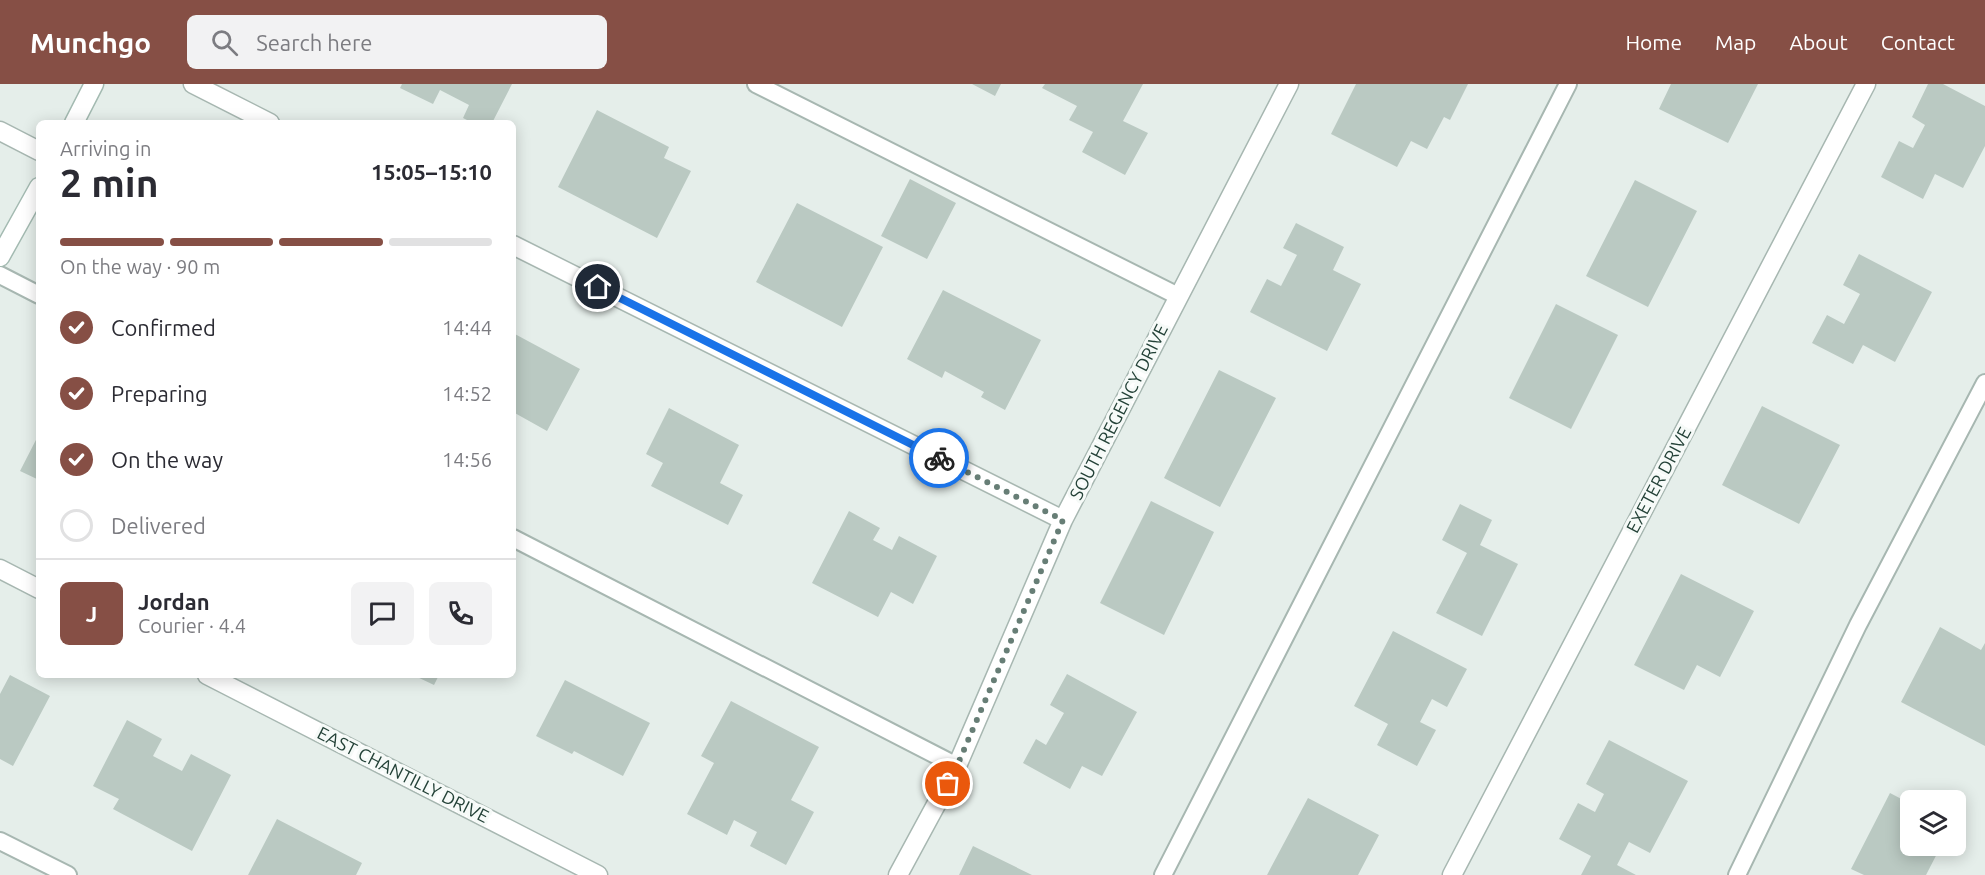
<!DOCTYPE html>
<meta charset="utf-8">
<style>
:root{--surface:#fff;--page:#f2f2f3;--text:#2b2b33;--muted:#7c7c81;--line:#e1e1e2;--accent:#864f45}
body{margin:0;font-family:Ubuntu,sans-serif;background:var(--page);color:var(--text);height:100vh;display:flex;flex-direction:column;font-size:22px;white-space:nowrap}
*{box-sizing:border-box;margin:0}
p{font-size:20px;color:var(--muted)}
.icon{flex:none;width:33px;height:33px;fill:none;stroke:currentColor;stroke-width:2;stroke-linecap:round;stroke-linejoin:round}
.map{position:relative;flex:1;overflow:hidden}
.side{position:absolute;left:36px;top:36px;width:480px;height:558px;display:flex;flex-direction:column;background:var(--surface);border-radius:9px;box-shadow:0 3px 15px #0003}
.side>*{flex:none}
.buttons{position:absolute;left:1900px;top:706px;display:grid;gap:12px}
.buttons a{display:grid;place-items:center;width:66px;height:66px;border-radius:9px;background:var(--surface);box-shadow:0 3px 15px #0003;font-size:30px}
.pin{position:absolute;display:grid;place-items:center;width:51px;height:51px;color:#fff;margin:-26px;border:3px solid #fff;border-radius:50%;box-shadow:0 2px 6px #0007}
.courier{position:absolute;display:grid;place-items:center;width:60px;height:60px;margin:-30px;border:4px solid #1a73e8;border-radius:50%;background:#fff;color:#222;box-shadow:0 2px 8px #0007}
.summary em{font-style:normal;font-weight:700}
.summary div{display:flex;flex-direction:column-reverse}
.summary{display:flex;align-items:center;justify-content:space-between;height:102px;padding:0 24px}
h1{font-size:39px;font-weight:700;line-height:45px}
.bar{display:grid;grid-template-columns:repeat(4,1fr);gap:9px 6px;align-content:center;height:72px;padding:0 24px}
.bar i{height:8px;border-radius:4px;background:var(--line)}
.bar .on{background:var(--accent)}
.bar p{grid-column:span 4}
.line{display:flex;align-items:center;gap:15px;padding:0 24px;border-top:2px solid var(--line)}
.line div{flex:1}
.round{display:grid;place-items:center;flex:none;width:63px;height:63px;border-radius:9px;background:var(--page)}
ol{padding:0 24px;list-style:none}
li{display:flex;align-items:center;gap:18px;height:66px}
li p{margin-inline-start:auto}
li .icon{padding:6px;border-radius:50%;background:var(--accent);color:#fff;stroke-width:4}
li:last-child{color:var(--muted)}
li i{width:33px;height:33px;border:3px solid var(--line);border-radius:50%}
header{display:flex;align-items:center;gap:36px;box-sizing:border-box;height:84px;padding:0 30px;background:var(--accent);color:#fff}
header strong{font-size:28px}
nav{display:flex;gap:33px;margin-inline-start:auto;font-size:21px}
.search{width:420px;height:54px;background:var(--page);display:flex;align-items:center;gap:15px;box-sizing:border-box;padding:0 21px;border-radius:9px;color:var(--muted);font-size:22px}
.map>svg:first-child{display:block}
</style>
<header>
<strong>Munchgo</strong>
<div class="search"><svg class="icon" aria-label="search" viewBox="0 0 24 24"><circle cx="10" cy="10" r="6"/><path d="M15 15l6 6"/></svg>Search here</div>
<nav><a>Home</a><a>Map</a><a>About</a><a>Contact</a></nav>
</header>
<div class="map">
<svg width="1985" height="791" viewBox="0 0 1985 791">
<rect width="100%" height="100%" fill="#e5eeea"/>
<path fill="#bac9c2" d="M402,0H512L492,39H473L463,34L469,21L440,6L433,20L400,4Z
M972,0H1001L995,12Z
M1045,0H1143L1123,37L1148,49L1125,91L1082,68L1093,48L1069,36L1077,22L1042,4Z
M1356,0H1468L1450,36L1444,33L1427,65L1411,57L1397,83L1331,50Z
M1671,0H1758L1728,59L1659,25Z
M1928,0H1943L1985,22V62L1963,104L1935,90L1923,115L1881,93L1899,57L1913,64L1925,41L1912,33Z
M597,26L669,63L664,74L691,87L657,154L558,103Z
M910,95L956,119L927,175L881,152Z
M1635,96L1697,127L1648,223L1586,192Z
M797,119L883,163L842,243L756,198Z
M1296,139L1344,163L1333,186L1361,200L1327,267L1250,228L1267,195L1281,202L1297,171L1283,164Z
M1859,170L1932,208L1895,278L1863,261L1853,280L1812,259L1827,231L1844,240L1860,210L1843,201Z
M943,206L1041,256L1005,326L981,313L984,308L945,287L942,294L907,275Z
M1556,220L1618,251L1571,345L1509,314Z
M513,249L580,285L547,347L513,328Z
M1219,286L1276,314L1220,423L1164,394Z
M1762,322L1840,361L1799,440L1722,401Z
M669,324L739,361L720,399L743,411L728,441L651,402L663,379L646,370Z
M39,350V396L20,387Z
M1151,417L1214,448L1164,551L1100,519Z
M1460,420L1492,436L1480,461L1518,480L1482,552L1436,529L1467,469L1442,456Z
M849,427L880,444L873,456L892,466L899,452L937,472L913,520L891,508L878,533L812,499Z
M1681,490L1754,527L1720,593L1697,581L1684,606L1634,581Z
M1940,543L1981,566L1985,559V662L1901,618Z
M1393,547L1467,585L1447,623L1432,615L1420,638L1436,646L1417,682L1377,661L1388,640L1354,622Z
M1067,590L1137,628L1102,692L1082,682L1070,705L1023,679L1036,655L1046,661L1064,629L1050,621Z
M10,591L50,612L13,682L0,675V610Z
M413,591H439L434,601Z
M565,596L650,639L623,692L574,667L572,670L536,652Z
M731,617L819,663L791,716L814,728L786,781L750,762L757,748L734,736L727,751L687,730L714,679L701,672Z
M127,636L162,655L153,672L182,687L191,670L231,691L192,767L113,725L119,715L93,702Z
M1609,656L1688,697L1650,769L1629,758L1617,781L1636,791H1581L1591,772L1559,755L1578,719L1595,728L1604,710L1586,700Z
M1890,709L1911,720V762H1941L1926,791H1864L1851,785Z
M1308,714L1379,751L1358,791H1267Z
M277,735L362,779L356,791H248Z
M973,762L1032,791H959Z"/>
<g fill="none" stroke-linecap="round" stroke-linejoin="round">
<g stroke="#a7b7b1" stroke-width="20">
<path id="service" d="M756,0L1178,212
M0,191L39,211
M513,454L957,682
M0,757L68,791
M1163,791L1568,0
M1737,791L1858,541L1985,299"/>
</g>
<g stroke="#a7b7b1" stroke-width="21">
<path id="minor" d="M193,0L270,39
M0,47L39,67
M513,161L1063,436
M0,485L39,505
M207,591L598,791
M898,791L957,682L1063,436L1289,0
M1452,791L1866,0"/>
</g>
<g stroke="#a3bab1" stroke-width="21">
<path id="secondary" d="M74,39L94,0
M0,173L39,103"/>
</g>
<use href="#service" stroke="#fff" stroke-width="16"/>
<use href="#minor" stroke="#fff" stroke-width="18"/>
<use href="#secondary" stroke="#fff" stroke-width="18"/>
</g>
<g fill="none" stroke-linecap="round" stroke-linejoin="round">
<path stroke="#677e76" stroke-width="6" stroke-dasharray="0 10.8" d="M939,374L1063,436L957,682L948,700"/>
<path stroke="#1a73e8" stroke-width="8" d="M598,203L939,374"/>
</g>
<g text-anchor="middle" stroke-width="6" stroke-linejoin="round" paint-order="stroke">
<g font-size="18" fill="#234137" stroke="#f6faf8">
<text transform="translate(1119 328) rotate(-63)" y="6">SOUTH REGENCY DRIVE</text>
<text transform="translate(1659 396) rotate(-62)" y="6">EXETER DRIVE</text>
<text transform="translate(403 691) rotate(27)" y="6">EAST CHANTILLY DRIVE</text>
</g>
</g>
</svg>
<div class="buttons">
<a><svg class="icon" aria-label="layers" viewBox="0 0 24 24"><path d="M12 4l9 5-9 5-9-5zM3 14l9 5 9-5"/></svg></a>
</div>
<div class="pin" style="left:948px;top:700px;background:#ea580c"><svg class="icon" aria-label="bag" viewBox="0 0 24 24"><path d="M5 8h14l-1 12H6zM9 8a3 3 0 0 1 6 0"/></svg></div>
<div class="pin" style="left:598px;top:203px;background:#1f2937"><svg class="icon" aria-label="home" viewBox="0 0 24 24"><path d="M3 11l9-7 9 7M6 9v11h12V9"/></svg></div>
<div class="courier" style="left:939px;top:374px"><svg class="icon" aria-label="bike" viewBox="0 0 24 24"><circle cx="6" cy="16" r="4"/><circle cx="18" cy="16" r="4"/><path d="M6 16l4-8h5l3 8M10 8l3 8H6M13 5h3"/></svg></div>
<section class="side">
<div class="summary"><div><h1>2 min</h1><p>Arriving in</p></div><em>15:05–15:10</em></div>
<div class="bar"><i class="on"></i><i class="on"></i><i class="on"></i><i></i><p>On the way · 90 m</p></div>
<ol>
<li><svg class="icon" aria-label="check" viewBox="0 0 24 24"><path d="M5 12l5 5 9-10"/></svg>Confirmed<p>14:44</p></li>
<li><svg class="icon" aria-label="check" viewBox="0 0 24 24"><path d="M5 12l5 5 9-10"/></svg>Preparing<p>14:52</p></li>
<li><svg class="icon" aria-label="check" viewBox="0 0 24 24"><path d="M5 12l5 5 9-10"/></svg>On the way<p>14:56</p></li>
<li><i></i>Delivered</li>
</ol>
<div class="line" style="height:108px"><b class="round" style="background:var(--accent);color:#fff">J</b><div><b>Jordan</b><p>Courier · 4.4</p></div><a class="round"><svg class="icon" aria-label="chat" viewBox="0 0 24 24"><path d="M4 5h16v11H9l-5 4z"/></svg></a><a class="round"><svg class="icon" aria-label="phone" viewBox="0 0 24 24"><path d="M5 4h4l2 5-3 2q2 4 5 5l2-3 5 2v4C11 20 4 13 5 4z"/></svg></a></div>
</section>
</div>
